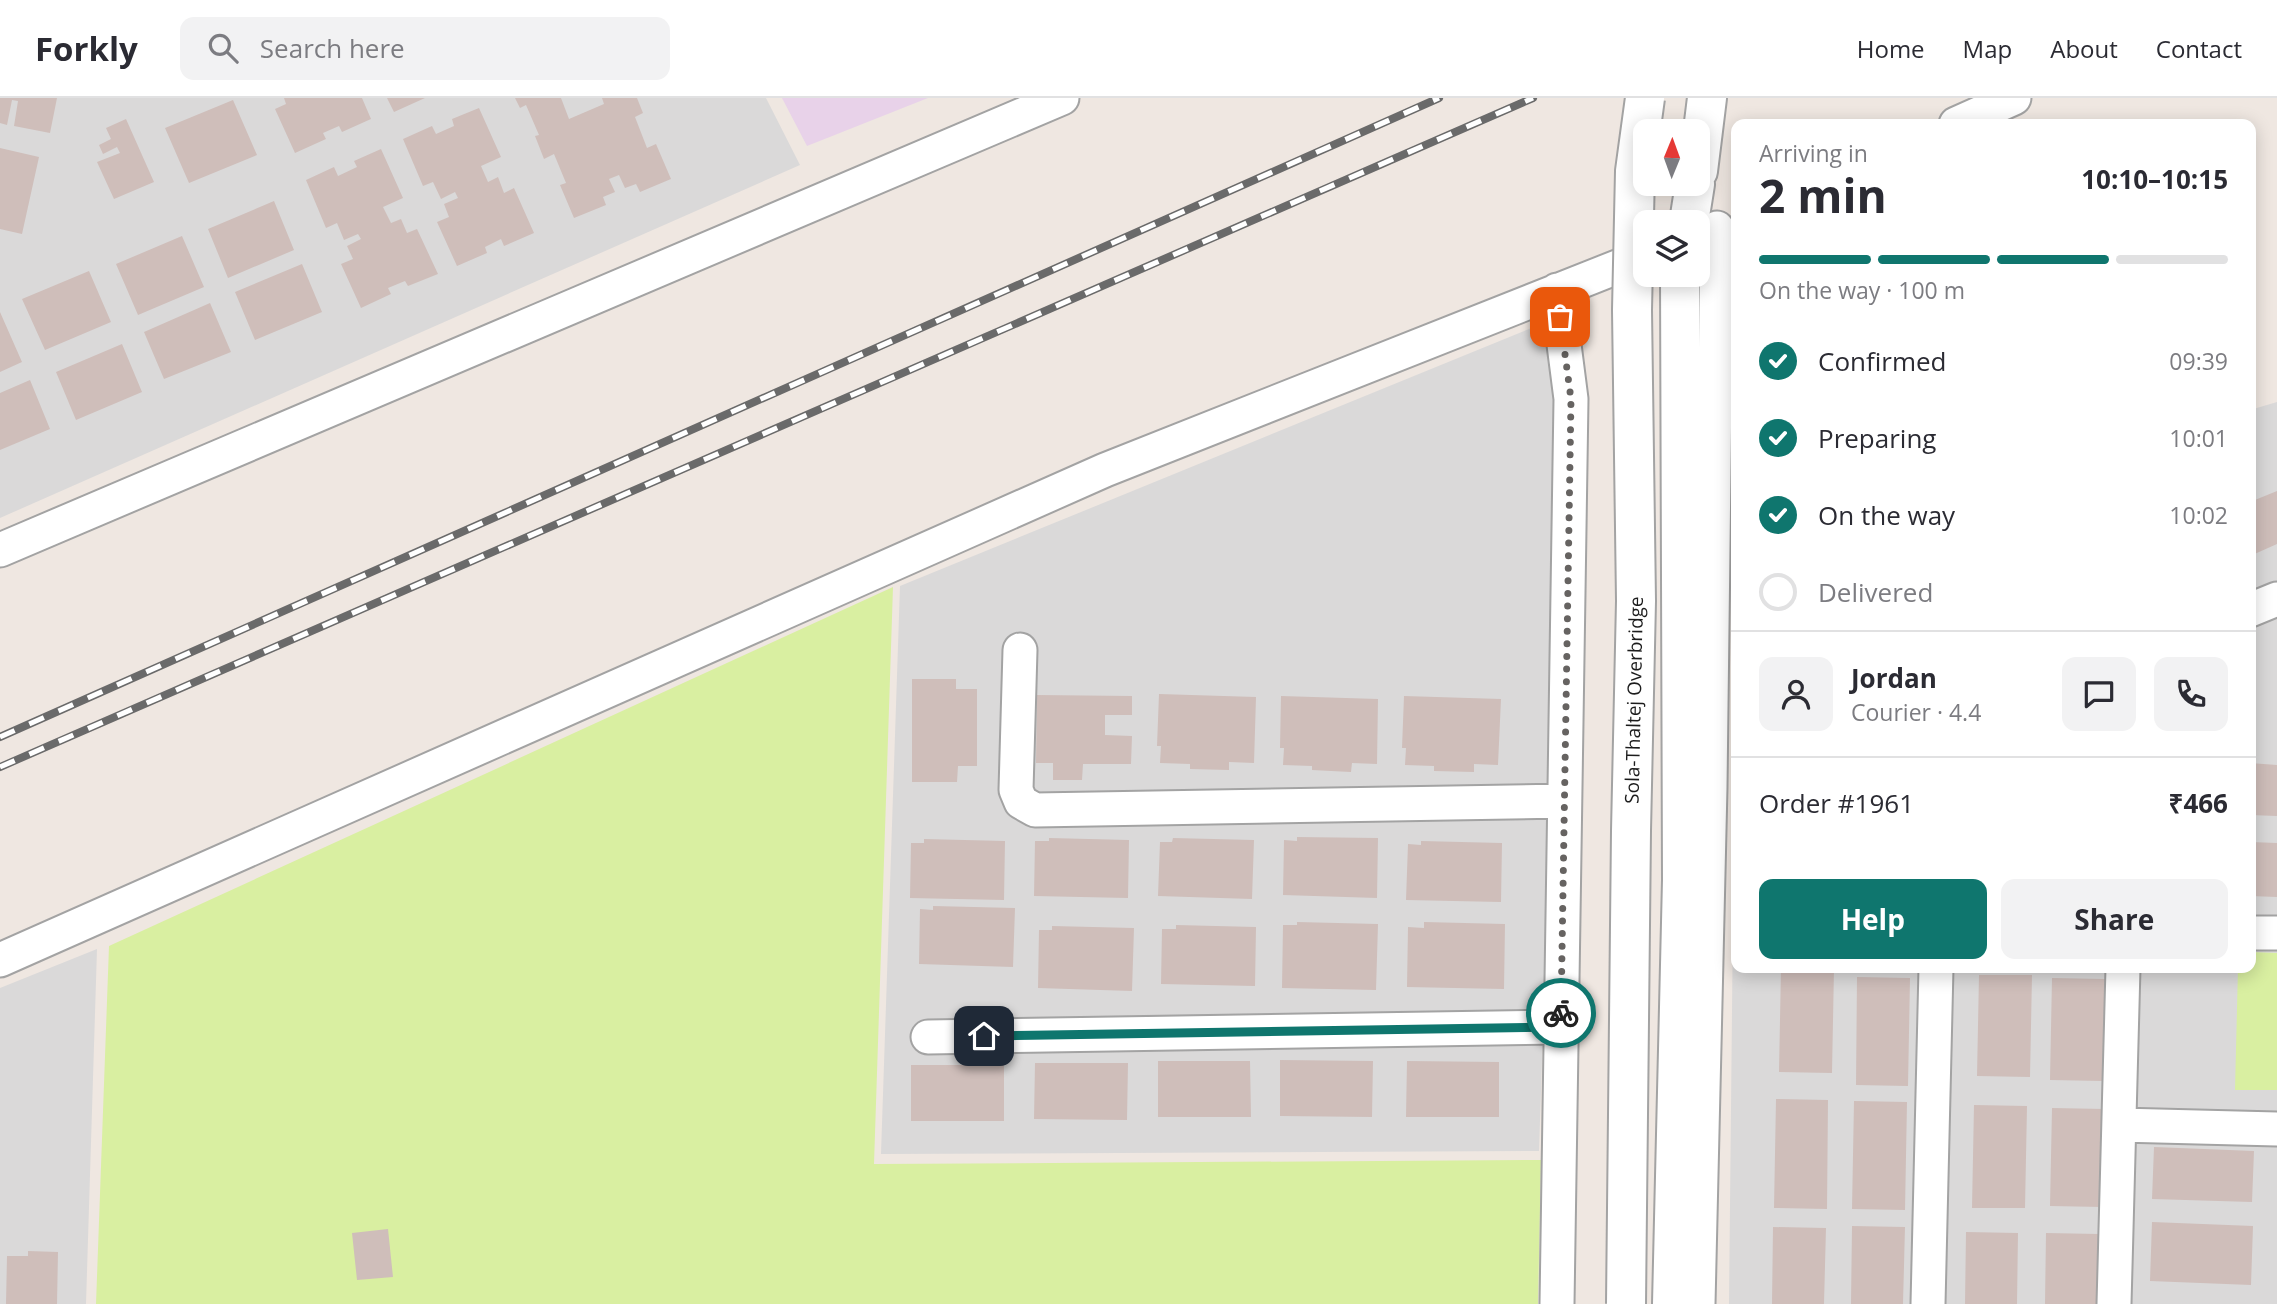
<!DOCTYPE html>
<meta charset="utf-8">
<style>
:root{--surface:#fff;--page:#f2f2f3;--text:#2b2b33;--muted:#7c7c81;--line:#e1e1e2;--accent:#0f766e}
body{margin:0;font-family:"Open Sans",sans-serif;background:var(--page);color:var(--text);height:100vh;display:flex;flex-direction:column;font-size:26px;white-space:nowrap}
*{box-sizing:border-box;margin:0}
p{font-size:23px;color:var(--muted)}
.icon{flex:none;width:38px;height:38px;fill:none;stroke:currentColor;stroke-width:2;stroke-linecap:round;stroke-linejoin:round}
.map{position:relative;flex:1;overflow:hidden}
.details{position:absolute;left:1731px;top:21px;width:525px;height:854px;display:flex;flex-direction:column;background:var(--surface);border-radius:14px;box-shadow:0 4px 18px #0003}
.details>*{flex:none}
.needle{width:46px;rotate:1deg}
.tools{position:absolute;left:1633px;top:21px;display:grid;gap:14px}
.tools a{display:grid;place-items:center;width:77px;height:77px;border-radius:14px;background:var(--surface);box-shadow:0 4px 18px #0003;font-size:35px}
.pin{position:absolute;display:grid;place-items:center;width:60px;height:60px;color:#fff;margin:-30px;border-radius:14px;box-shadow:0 4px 10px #0006}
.courier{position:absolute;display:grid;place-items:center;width:70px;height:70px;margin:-35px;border:5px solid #0f766e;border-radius:50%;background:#fff;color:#222;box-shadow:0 2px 9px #0007}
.overview em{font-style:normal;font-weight:700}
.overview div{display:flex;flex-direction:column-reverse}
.overview{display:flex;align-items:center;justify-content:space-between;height:119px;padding:0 28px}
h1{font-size:46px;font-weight:700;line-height:52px}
.bar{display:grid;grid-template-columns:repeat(4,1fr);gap:10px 7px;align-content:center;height:84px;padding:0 28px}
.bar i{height:9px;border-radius:5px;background:var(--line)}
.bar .current{background:var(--accent)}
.bar p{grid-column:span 4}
.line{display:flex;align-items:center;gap:18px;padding:0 28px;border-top:2px solid var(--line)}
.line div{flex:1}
.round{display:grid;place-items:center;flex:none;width:74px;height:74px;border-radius:14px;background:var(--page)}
ol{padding:0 28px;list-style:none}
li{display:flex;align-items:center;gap:21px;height:77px}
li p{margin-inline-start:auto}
li .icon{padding:7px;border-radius:50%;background:var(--accent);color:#fff;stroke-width:4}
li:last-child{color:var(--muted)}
li i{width:38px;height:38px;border:4px solid var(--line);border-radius:50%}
.action{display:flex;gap:14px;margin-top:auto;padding:14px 28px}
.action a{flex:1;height:80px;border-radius:14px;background:var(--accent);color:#fff;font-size:28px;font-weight:700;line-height:80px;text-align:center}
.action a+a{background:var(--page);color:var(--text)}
header{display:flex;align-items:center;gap:42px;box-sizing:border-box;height:98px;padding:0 35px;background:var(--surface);border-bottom:2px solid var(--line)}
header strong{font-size:33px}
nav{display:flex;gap:38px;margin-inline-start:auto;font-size:24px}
.search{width:490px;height:63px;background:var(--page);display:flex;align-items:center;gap:18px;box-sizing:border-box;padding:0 24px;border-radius:14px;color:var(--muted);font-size:26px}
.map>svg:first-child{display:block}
</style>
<header>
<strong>Forkly</strong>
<div class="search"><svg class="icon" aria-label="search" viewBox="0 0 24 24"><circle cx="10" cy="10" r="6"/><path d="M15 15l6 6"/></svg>Search here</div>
<nav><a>Home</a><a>Map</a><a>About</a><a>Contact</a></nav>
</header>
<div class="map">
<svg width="2277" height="1206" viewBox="0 0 2277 1206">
<rect width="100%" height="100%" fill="#efe7e1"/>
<path fill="#dad9d9" d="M0,0H766L800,67L0,420Z
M1546,224L1564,300L1539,1053L881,1056L900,488Z
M2277,304V1206H1729L1736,525V870H2250V312Z
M97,851L86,1206H0V890Z"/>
<path fill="#e8d2e9" d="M782,0H928L807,48Z"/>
<path fill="#d9efa1" d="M893,489L874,1066L1541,1062L1538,1206H96L109,848Z
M2251,854L2277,855V992H2235L2238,870H2250Z"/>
<path fill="#cfbeba" d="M0,0H57L50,35L14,28L18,3L12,2L7,27L0,25Z
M284,0H362L371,21L342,34L339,28L323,35L326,41L295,55L275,11L286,6Z
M387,0H425L394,14Z
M515,0H561L569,21L604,6L602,0H637L643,15L635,19L647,50L656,46L671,81L640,94L636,86L625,90L619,77L609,81L615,94L603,99L606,107L574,120L560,87L566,85L554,56L544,61L535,38L539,37L526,7L520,10Z
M233,2L257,57L189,85L165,30Z
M479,10L501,59L481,68L488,84L498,79L504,95L514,90L534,135L504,148L501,141L485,149L487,155L457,168L437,124L449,119L444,106L458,100L455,94L441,101L433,84L423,88L403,41L432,28L436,36L454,28L452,21Z
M126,21L154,84L114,101L97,64L120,55L117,49L103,56L99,47L111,41L106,30Z
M0,50L39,59L22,136L0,131Z
M381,51L403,100L383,109L391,125L401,121L407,135L417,131L438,176L408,188L405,183L388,190L391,196L361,210L341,166L353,161L347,148L361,141L358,136L344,142L337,125L326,130L306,82L334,69L338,78L357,69L354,63Z
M274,103L294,152L228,180L208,131Z
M182,138L204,189L138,217L116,166Z
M302,166L322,214L255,242L235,194Z
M89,173L111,224L45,252L22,201Z
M210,205L231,254L164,281L144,234Z
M0,214L22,264L0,274Z
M122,246L142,294L76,322L56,274Z
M30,282L50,331L0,352V295Z
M1736,386V413H1735L1728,388Z
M2277,393V446L2250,458V404Z
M1736,432V472H1735L1725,435Z
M912,581H956V591H977V668H958L957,684H912Z
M1159,596L1256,599L1254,665L1229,664V672L1190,671V666L1160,665L1161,648H1157Z
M1037,597L1132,598V617H1105V637L1132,638L1131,666H1083L1082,682H1053V665H1036Z
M1281,598L1378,601L1377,666L1352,665L1351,674L1312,672V668L1283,667L1284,650H1280Z
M1404,598L1501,601L1498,667L1474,666V674L1434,673V668L1405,667L1406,650H1402Z
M2250,665L2277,667V718L2250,717Z
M1297,739L1378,740L1377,800L1283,797L1284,742L1297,743Z
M1049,740L1129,742L1128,800L1034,798L1035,743H1049Z
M1173,740L1254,742L1252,801L1158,798L1160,744H1172Z
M924,741L1005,743L1004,802L910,800L911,745H924Z
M1421,743L1502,745L1501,804L1406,802L1408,746L1421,747Z
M2250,744L2277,745V799L2250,798Z
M933,808L1015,810L1013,869L919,866L920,811L933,812Z
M1297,824L1378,826L1376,892L1282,890L1283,827H1297Z
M1424,824L1505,826L1504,891L1407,889L1408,829L1424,830Z
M1176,827L1256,829L1255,888L1161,886L1162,831H1176Z
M1052,828L1134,830L1132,893L1038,890L1039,832H1052Z
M1781,870H1834L1832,975L1779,974Z
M1979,877H2032L2030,979L1977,978Z
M1857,879L1910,880L1908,988L1856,987Z
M2052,880L2105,881L2103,983L2050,982Z
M1280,962L1373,963L1372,1019L1280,1018Z
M1158,963H1250L1251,1019H1158Z
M1407,963L1499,964V1019H1406Z
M1035,965H1128L1127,1022L1034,1021Z
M911,967H1004V1023H911Z
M1776,1001L1828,1002L1827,1111L1774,1110Z
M1854,1003L1907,1004L1905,1112L1852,1111Z
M1974,1007L2027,1008L2025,1110H1972Z
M2052,1010L2105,1011L2103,1109L2050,1108Z
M2154,1049L2254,1053L2252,1104L2152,1101Z
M2152,1124L2253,1128L2251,1187L2150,1183Z
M1852,1128L1905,1129L1903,1206H1851Z
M1773,1129L1826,1130L1824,1206H1772Z
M388,1131L393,1179L357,1182L352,1135Z
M1966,1134L2018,1135L2017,1206H1965Z
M2046,1135L2099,1136L2097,1206H2045Z
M28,1153L58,1154L57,1206H6L7,1158H28Z"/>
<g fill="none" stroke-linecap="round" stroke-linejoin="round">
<g stroke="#a3a3a3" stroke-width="37">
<path id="minor" d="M1956,26L2014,0
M0,452L1062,0
M2250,512L2277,501
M1020,552L1016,692L1021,704L1035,712L1564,703
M2250,835H2277
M0,862L1105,372L1645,158
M928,939L1560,929
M2119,1027L2277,1031
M1557,1206L1571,301L1557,192
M1698,1206L1710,689L1717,130
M1928,1206L1936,870
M2114,1206L2123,870"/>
</g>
<g stroke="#a3a3a3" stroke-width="42">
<path id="tertiary" d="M1698,73L1707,0
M1689,124L1695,86
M1672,1206L1682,782L1680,177"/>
</g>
<use href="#minor" stroke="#fff" stroke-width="33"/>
<use href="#tertiary" stroke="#fff" stroke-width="38"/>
<g stroke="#6a6a6a" stroke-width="8">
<path id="rail" d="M0,639L1439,0
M0,669L1533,0"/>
</g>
<use href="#rail" stroke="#fff" stroke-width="5" stroke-dasharray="16" stroke-linecap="butt"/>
<g stroke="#a3a3a3" stroke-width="42" stroke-linecap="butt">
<g id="tertiary-bridge">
<path id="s1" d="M1626,1206L1631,733L1636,503L1632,212L1635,73L1645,0"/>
</g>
</g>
<use href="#tertiary-bridge" stroke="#fff" stroke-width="38"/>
</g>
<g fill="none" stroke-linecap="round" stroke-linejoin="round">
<path stroke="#666361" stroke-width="7" stroke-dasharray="0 12.6" d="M1560,219L1571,301L1561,915"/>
<path stroke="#0f766e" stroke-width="9" d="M984,938L1560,929L1561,915"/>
</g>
<g text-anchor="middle" stroke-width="7" stroke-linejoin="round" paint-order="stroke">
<g font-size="19" fill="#1c1c1c" stroke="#fff">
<text dy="7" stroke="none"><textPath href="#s1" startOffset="604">Sola-Thaltej Overbridge</textPath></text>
</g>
</g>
</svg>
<div class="tools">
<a><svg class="needle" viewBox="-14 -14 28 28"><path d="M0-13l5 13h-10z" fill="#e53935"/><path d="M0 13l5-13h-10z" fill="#7c7c81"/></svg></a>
<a><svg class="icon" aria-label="layers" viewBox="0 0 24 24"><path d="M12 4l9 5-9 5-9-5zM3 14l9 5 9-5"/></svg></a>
</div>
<div class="pin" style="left:1560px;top:219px;background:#ea580c"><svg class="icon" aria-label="bag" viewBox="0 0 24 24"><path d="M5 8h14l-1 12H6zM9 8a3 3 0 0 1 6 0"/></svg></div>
<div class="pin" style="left:984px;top:938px;background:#1f2937"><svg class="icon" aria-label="home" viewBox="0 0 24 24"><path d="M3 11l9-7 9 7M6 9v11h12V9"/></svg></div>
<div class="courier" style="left:1561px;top:915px"><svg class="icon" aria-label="bike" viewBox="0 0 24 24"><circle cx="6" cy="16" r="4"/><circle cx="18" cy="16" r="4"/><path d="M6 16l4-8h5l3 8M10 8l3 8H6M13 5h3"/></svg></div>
<section class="details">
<div class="overview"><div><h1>2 min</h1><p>Arriving in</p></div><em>10:10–10:15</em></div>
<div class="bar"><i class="current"></i><i class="current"></i><i class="current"></i><i></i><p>On the way · 100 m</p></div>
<ol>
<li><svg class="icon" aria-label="check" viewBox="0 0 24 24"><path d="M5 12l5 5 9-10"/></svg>Confirmed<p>09:39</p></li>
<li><svg class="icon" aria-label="check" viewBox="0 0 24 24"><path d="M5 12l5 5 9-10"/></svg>Preparing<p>10:01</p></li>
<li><svg class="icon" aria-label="check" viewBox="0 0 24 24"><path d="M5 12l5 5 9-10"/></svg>On the way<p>10:02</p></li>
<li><i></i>Delivered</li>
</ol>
<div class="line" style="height:126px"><a class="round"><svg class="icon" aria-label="person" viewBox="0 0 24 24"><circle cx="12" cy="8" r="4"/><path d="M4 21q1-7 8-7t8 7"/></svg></a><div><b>Jordan</b><p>Courier · 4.4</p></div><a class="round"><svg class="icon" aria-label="chat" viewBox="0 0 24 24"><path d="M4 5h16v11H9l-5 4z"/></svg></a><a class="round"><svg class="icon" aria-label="phone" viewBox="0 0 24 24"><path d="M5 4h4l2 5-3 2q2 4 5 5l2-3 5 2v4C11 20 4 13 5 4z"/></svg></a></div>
<div class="line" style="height:91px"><div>Order #1961</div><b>₹466</b></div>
<div class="action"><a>Help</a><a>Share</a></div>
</section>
</div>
